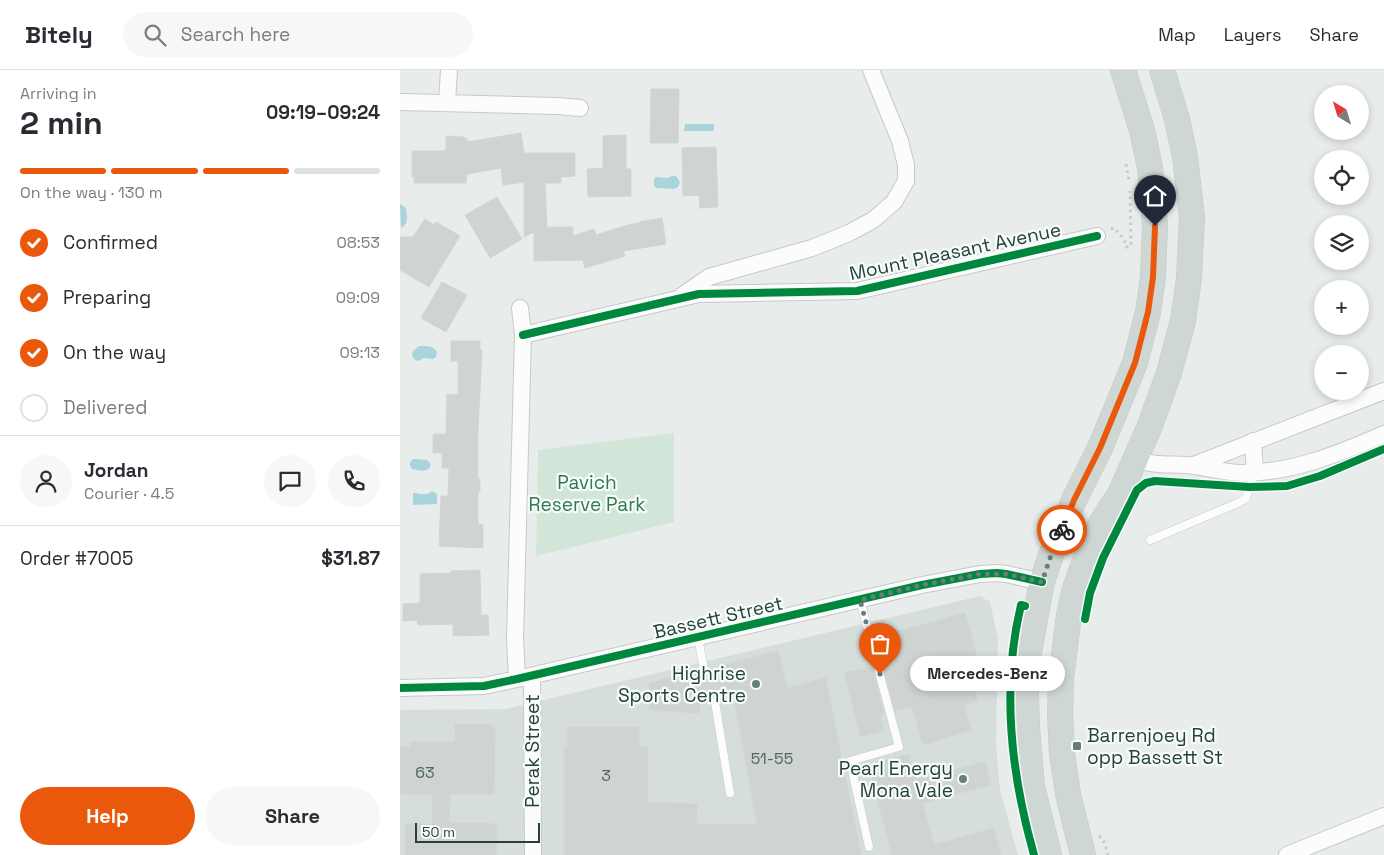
<!DOCTYPE html>
<meta charset="utf-8">
<style>
:root{--surface:#fff;--page:#f7f7f7;--text:#2b2b33;--muted:#7c7c81;--line:#e1e1e2;--accent:#ea580c}
body{margin:0;font-family:"Space Grotesk",sans-serif;background:var(--page);color:var(--text);height:100vh;display:flex;flex-direction:column;font-size:19px;white-space:nowrap}
*{box-sizing:border-box;margin:0}
p{font-size:16px;color:var(--muted)}
.icon{flex:none;width:28px;height:28px;fill:none;stroke:currentColor;stroke-width:2;stroke-linecap:round;stroke-linejoin:round}
.map{position:relative;flex:1;overflow:hidden}
.side{display:flex;flex-direction:column;background:var(--surface);width:400px}
.side>*{flex:none}
.needle{width:32px;rotate:322deg}
.buttons{position:absolute;left:914px;top:15px;display:grid;gap:10px}
.buttons a{display:grid;place-items:center;width:55px;height:55px;border-radius:50%;background:var(--surface);box-shadow:0 2px 8px #0003;font-size:25px}
.scale{position:absolute;left:15px;bottom:12px;width:125px;box-sizing:border-box;padding-left:5px;border:2px solid #24423a;border-top:0;font-size:14px;line-height:18px;white-space:nowrap;color:#24423a;-webkit-text-stroke:4px #f7fbf9;paint-order:stroke}
.pin{position:absolute;display:grid;place-items:center;width:42px;height:42px;color:#fff;margin:-51px -21px;border-radius:50% 50% 50% 0;rotate:-45deg;box-shadow:0 0 5px #0007}
.pin .icon{rotate:45deg}
.courier{position:absolute;display:grid;place-items:center;width:50px;height:50px;margin:-25px;border:4px solid #ea580c;border-radius:50%;background:#fff;color:#222;box-shadow:0 1px 6px #0007}
.bubble{position:absolute;height:35px;border-radius:18px;background:var(--surface);box-shadow:0 2px 8px #0003;font-size:16px;font-weight:600;line-height:35px;text-align:center}
.overview em{font-style:normal;font-weight:600}
.overview div{display:flex;flex-direction:column-reverse}
.overview{display:flex;align-items:center;justify-content:space-between;height:85px;padding:0 20px}
h1{font-size:32px;font-weight:600;line-height:38px}
.bar{display:grid;grid-template-columns:repeat(4,1fr);gap:8px 5px;align-content:center;height:60px;padding:0 20px}
.bar i{height:6px;border-radius:4px;background:var(--line)}
.bar .active{background:var(--accent)}
.bar p{grid-column:span 4}
.line{display:flex;align-items:center;gap:12px;padding:0 20px;border-top:1px solid var(--line)}
.line div{flex:1}
.round{display:grid;place-items:center;flex:none;width:52px;height:52px;border-radius:26px;background:var(--page)}
ol{padding:0 20px;list-style:none}
li{display:flex;align-items:center;gap:15px;height:55px}
li p{margin-inline-start:auto}
li .icon{padding:5px;border-radius:50%;background:var(--accent);color:#fff;stroke-width:4}
li:last-child{color:var(--muted)}
li i{width:28px;height:28px;border:2px solid var(--line);border-radius:50%}
.action{display:flex;gap:10px;margin-top:auto;padding:10px 20px}
.action a{flex:1;height:58px;border-radius:30px;background:var(--accent);color:#fff;font-size:20px;font-weight:600;line-height:58px;text-align:center}
.action a+a{background:var(--page);color:var(--text)}
header{display:flex;align-items:center;gap:30px;box-sizing:border-box;height:70px;padding:0 25px;background:var(--surface);border-bottom:1px solid var(--line)}
header strong{font-size:24px}
nav{display:flex;gap:28px;margin-inline-start:auto;font-size:18px}
.search{width:350px;height:45px;background:var(--page);display:flex;align-items:center;gap:12px;box-sizing:border-box;padding:0 18px;border-radius:28px;color:var(--muted);font-size:19px}
main{display:flex;flex:1;min-height:0}
.map>svg:first-child{display:block}
</style>
<header>
<strong>Bitely</strong>
<div class="search"><svg class="icon" aria-label="search" viewBox="0 0 24 24"><circle cx="10" cy="10" r="6"/><path d="M15 15l6 6"/></svg>Search here</div>
<nav><a>Map</a><a>Layers</a><a>Share</a></nav>
</header>
<main>
<section class="side">
<div class="overview"><div><h1>2 min</h1><p>Arriving in</p></div><em>09:19–09:24</em></div>
<div class="bar"><i class="active"></i><i class="active"></i><i class="active"></i><i></i><p>On the way · 130 m</p></div>
<ol>
<li><svg class="icon" aria-label="check" viewBox="0 0 24 24"><path d="M5 12l5 5 9-10"/></svg>Confirmed<p>08:53</p></li>
<li><svg class="icon" aria-label="check" viewBox="0 0 24 24"><path d="M5 12l5 5 9-10"/></svg>Preparing<p>09:09</p></li>
<li><svg class="icon" aria-label="check" viewBox="0 0 24 24"><path d="M5 12l5 5 9-10"/></svg>On the way<p>09:13</p></li>
<li><i></i>Delivered</li>
</ol>
<div class="line" style="height:90px"><a class="round"><svg class="icon" aria-label="person" viewBox="0 0 24 24"><circle cx="12" cy="8" r="4"/><path d="M4 21q1-7 8-7t8 7"/></svg></a><div><b>Jordan</b><p>Courier · 4.5</p></div><a class="round"><svg class="icon" aria-label="chat" viewBox="0 0 24 24"><path d="M4 5h16v11H9l-5 4z"/></svg></a><a class="round"><svg class="icon" aria-label="phone" viewBox="0 0 24 24"><path d="M5 4h4l2 5-3 2q2 4 5 5l2-3 5 2v4C11 20 4 13 5 4z"/></svg></a></div>
<div class="line" style="height:65px"><div>Order #7005</div><b>$31.87</b></div>
<div class="action"><a>Help</a><a>Share</a></div>
</section>
<div class="map">
<svg width="984" height="785" viewBox="0 0 984 785">
<rect width="100%" height="100%" fill="#e8edeb"/>
<path fill="#d6dedb" d="M580,526L590,532L598,568L596,675L600,720L618,785H0V640L106,639Z"/>
<path fill="#d1e6d8" d="M274,363V452L136,486L138,380Z"/>
<path fill="#a9d4db" d="M285,54H314V61H284Z
M272,106H276L280,112L278,117L274,119L256,118L254,115V109L256,107L267,108Z
M0,134L6,138C7,146 9,154 1,158Z
M19,276C26,276 33,275 37,282L36,287L33,289L24,288L18,291L15,290L12,285L13,281Z
M13,389L27,390L31,394C29,404 19,400 12,399C9,395 9,392 13,389Z
M32,421L37,424V434L13,435V423H17L18,424H28Z"/>
<path fill="#cfd4d2" stroke="#d1d6d4" d="M251,19H279L278,73H250Z
M121,63L124,83H175V106L161,107V113H145L147,157H173V166L194,159L196,165L228,155L239,153V152L262,148L266,174L223,181L225,186L185,198L183,190L134,191V162L124,167V112L103,115L101,98L67,104L66,113H14V107H12V81H46V66L64,67V68H67V72Z
M226,65V99H231V126L188,127L187,99L203,98V66Z
M316,77L318,137L300,138L299,125L283,126L282,78Z
M97,127L122,169L90,188L65,145Z
M25,149L34,155L36,152L60,166L29,217L0,200V167H13Z
M42,212L67,225L46,262L21,248Z
M51,271H80V280H82L78,360V409H80V422H78V454L83,455V478L39,476L41,426H48L49,398H42V383H33V364H46L47,324L58,325V291H51Z
M80,500L81,545H88L89,565L53,566V554L18,555L17,550L3,551V534L20,533V504L51,503V501Z
M565,543L579,594L569,597L578,631L564,635L571,660L523,675L512,637L495,641L483,594L488,593L480,566Z
M378,581L387,618L426,608L461,785H164V677H167L168,657H239V677H248V733L297,734V754L357,755L334,627L320,630L317,627H314L310,630L309,633L300,635L299,643L250,640L249,613L299,601L302,605H305L309,602V599Z
M472,597L484,644L480,646L484,660L461,667L444,603Z
M55,654L92,655L95,659L94,724H50L49,753L97,754L96,785H5V754H32L33,725L0,724V677H10V672H55Z
M509,684L516,710L585,692L591,715L522,733L534,775L594,758L601,785H492L468,695Z"/>
<g fill="none" stroke-linecap="round" stroke-linejoin="round">
<g stroke="#c5cac8" stroke-width="9">
<path id="lane" d="M750,470L838,433L846,428L855,402
M460,530L499,677L450,691L469,777
M298,567L304,600
M315,632L330,723"/>
</g>
<g stroke="#c5cac8" stroke-width="18">
<path id="street" d="M0,32L158,36L180,38
M47,33L49,0
M283,225L309,207L412,178L449,163L473,150L494,132L506,111V95L500,71L471,0
M123,265L299,224L457,221L697,166
M853,371L855,402
M735,389C756,397 774,393 795,396C810,398 826,403 841,403C892,403 938,384 984,364
M794,395L984,321
M132,606L133,785
M117,609L115,569L123,265L120,238
M0,618L84,616L117,609L522,515L580,504L597,503L606,504L642,512
M887,785L984,746"/>
</g>
<g stroke="#c3ccc9" stroke-width="26">
<path id="primary" d="M649,785L632,716L627,658L626,623L628,588L637,538L642,512L651,485L674,430L700,378L735,293L748,242L753,207L755,155L750,98L742,60L723,0
M683,785L668,724L662,684L660,644L661,609L669,545L674,522L684,493L701,453L720,424L749,358L769,303L783,251L789,208L792,147L785,87L777,49L762,0"/>
</g>
<path stroke="#c3ccca" stroke-width="3" stroke-dasharray="2.5 4" stroke-linecap="butt" d="M726,94L729,110
M711,159L714,158C719,163 725,169 726,177L731,176L730,121
M699,766C705,770 706,778 708,785"/>
<use href="#lane" stroke="#fcfcfc" stroke-width="8"/>
<use href="#street" stroke="#fcfcfc" stroke-width="16"/>
<use href="#primary" stroke="#cfd7d5" stroke-width="25"/>
<g stroke="#f7fbf9" stroke-width="11">
<path id="cycleway" d="M123,265L299,224L457,221L697,166
M625,536L621,535C601,618 611,704 634,785
M685,549L690,523L703,488L737,420L746,413L755,411L849,417L887,416L920,406L984,379
M0,618L84,616L117,609L522,515L580,504L597,503L606,504L642,512"/>
</g>
<use href="#cycleway" stroke="#00873e" stroke-width="8"/>
</g>
<g fill="none" stroke-linecap="round" stroke-linejoin="round">
<path stroke="#697e78" stroke-width="5" stroke-dasharray="0 9" d="M480,604L460,530L522,515L580,504H606L642,512L651,485L662,460"/>
<path stroke="#ea580c" stroke-width="6" d="M662,460L674,430L700,378L735,293L748,242L753,207L755,156"/>
</g>
<g fill="#697e78" stroke="#f7fbf9" stroke-width="2">
<circle cx="356" cy="614" r="5"/>
<rect x="672" y="671" width="10" height="10" rx="2.5"/>
<circle cx="563" cy="709" r="5"/>
</g>
<g text-anchor="middle" stroke-width="4.5" stroke-linejoin="round" paint-order="stroke">
<g font-size="16" fill="#506761">
<text x="372" y="694">51-55</text>
<text x="25" y="708">63</text>
<text x="206" y="711">3</text>
</g>
<g font-size="19" fill="#24423a" stroke="#f7fbf9">
<text transform="translate(555 181) rotate(-12)" y="7">Mount Pleasant Avenue</text>
<text transform="translate(318 547) rotate(-13)" y="7">Bassett Street</text>
<text transform="translate(132 681) rotate(-90)" y="7">Perak Street</text>
</g>
<g font-size="19" fill="#2d7a4b" stroke="#f7fbf9">
<text x="187" y="419">Pavich<tspan x="187" dy="22">Reserve Park</tspan></text>
</g>
<g font-size="19" fill="#24423a" stroke="#f7fbf9" text-anchor="end">
<text x="346" y="610">Highrise<tspan x="346" dy="22">Sports Centre</tspan></text>
<text x="687" y="672" text-anchor="start">Barrenjoey Rd<tspan x="687" dy="22">opp Bassett St</tspan></text>
<text x="553" y="705">Pearl Energy<tspan x="553" dy="22">Mona Vale</tspan></text>
</g>
</g>
</svg>
<div class="buttons">
<a><svg class="needle" viewBox="-14 -14 28 28"><path d="M0-13l5 13h-10z" fill="#e53935"/><path d="M0 13l5-13h-10z" fill="#7c7c81"/></svg></a>
<a><svg class="icon" aria-label="locate" viewBox="0 0 24 24"><circle cx="12" cy="12" r="6"/><path d="M12 2v4M12 18v4M2 12h4M18 12h4"/></svg></a>
<a><svg class="icon" aria-label="layers" viewBox="0 0 24 24"><path d="M12 4l9 5-9 5-9-5zM3 14l9 5 9-5"/></svg></a>
<a>+</a>
<a>−</a>
</div>
<div class="scale">50 m</div>
<div class="pin" style="left:480px;top:604px;background:#ea580c"><svg class="icon" aria-label="bag" viewBox="0 0 24 24"><path d="M5 8h14l-1 12H6zM9 8a3 3 0 0 1 6 0"/></svg></div>
<div class="pin" style="left:755px;top:156px;background:#1f2937"><svg class="icon" aria-label="home" viewBox="0 0 24 24"><path d="M3 11l9-7 9 7M6 9v11h12V9"/></svg></div>
<div class="courier" style="left:662px;top:460px"><svg class="icon" aria-label="bike" viewBox="0 0 24 24"><circle cx="6" cy="16" r="4"/><circle cx="18" cy="16" r="4"/><path d="M6 16l4-8h5l3 8M10 8l3 8H6M13 5h3"/></svg></div>
<div class="bubble" style="left:510px;top:586px;width:155px">Mercedes-Benz</div>
</div>
</main>
